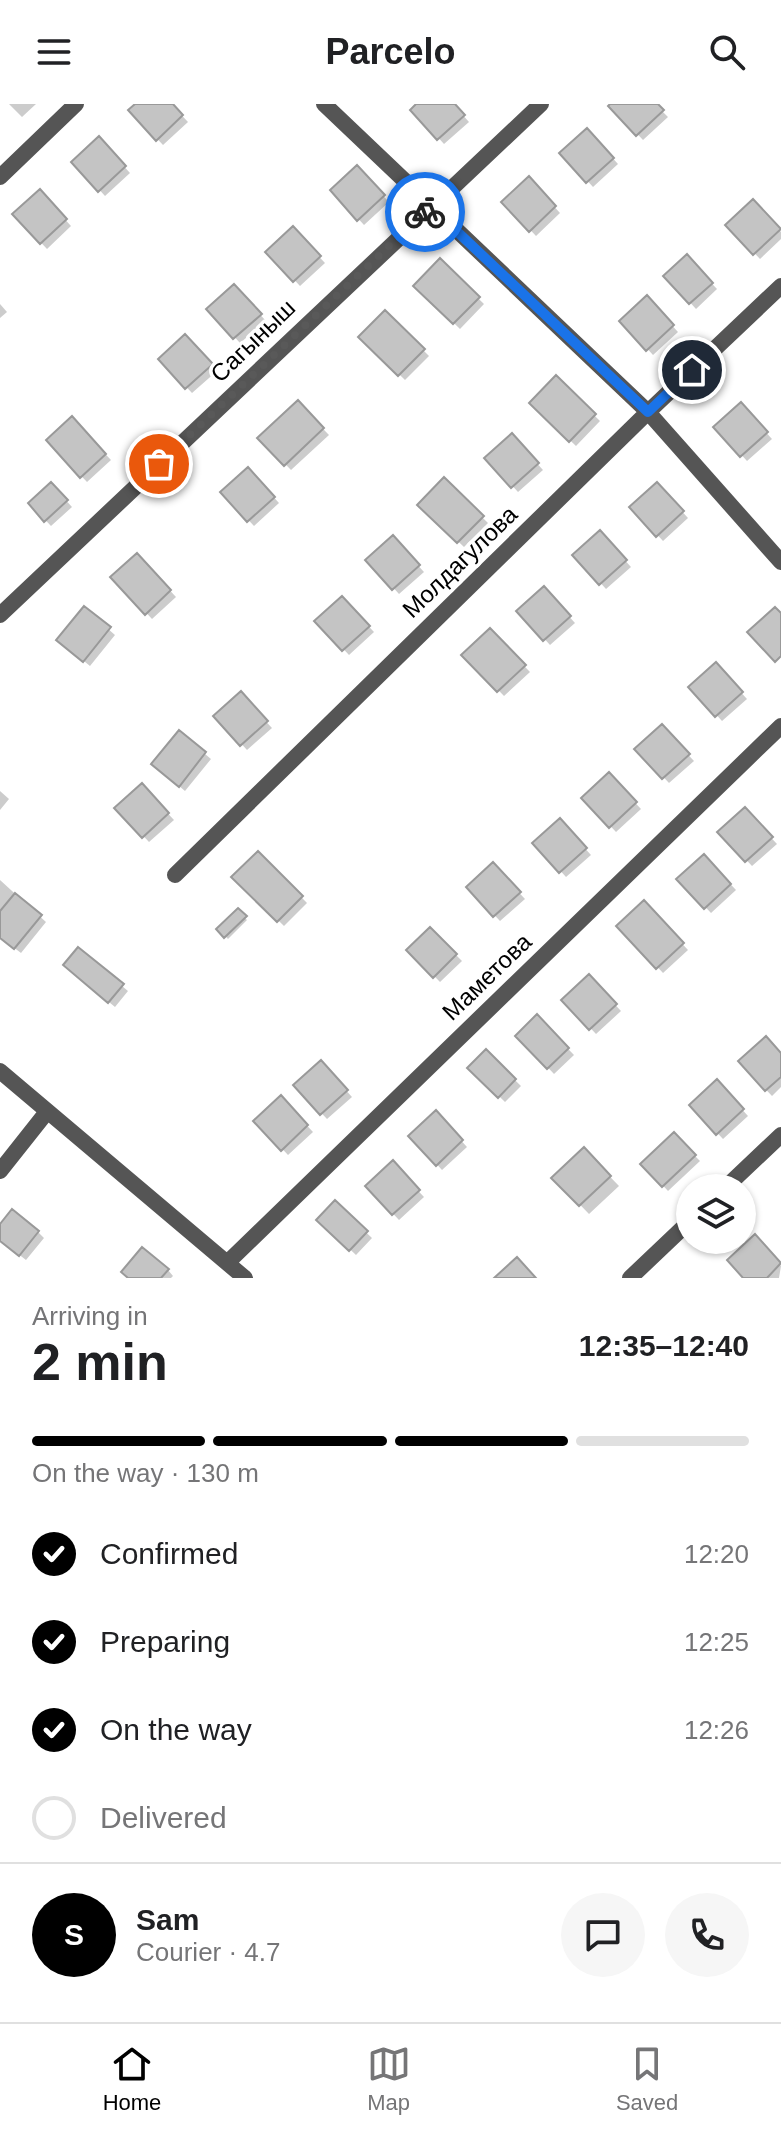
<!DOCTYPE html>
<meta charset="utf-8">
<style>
:root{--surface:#fff;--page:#f6f6f6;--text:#202124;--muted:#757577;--line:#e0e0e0;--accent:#000}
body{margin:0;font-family:Arial,sans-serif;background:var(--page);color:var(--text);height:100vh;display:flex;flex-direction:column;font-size:30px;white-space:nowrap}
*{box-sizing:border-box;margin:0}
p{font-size:26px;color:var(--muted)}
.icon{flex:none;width:44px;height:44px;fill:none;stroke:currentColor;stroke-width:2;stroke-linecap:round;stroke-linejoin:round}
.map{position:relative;height:1174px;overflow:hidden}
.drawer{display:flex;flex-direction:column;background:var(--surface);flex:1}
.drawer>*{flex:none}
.tools{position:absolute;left:676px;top:1070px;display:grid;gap:16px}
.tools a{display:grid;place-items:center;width:80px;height:80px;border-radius:50%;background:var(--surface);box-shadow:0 2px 6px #0004;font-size:40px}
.pin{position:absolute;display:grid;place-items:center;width:68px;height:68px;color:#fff;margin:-34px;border:4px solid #fff;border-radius:50%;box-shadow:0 2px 8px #0007}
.courier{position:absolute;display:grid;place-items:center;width:80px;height:80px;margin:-40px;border:6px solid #1a73e8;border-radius:50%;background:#fff;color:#222;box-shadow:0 2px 10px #0007}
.overview em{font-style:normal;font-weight:600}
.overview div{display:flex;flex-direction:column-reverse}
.overview{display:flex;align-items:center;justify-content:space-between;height:136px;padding:0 32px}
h1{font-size:52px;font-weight:600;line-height:60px}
.bar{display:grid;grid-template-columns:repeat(4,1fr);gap:12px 8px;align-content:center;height:96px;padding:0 32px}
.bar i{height:10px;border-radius:6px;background:var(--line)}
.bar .active{background:var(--accent)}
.bar p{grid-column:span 4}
.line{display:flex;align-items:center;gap:20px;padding:0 32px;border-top:2px solid var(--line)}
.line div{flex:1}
.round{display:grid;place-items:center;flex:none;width:84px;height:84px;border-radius:42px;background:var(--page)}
ol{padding:0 32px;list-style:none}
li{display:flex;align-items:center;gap:24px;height:88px}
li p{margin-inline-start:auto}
li .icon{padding:8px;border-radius:50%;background:var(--accent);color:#fff;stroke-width:4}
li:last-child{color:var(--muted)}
li i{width:44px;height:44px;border:4px solid var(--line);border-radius:50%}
header{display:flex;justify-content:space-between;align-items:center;height:104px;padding:0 32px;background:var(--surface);font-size:36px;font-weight:600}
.tab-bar{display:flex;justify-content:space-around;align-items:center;height:112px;border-top:2px solid var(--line);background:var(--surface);font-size:22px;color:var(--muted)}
.tab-bar a{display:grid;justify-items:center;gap:4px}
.tab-bar .active{color:var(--accent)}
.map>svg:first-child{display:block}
</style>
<header><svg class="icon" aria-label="menu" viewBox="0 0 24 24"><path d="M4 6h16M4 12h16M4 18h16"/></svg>Parcelo<svg class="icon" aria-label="search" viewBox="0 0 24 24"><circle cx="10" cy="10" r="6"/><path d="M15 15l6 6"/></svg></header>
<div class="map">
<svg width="781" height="1174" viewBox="0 0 781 1174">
<rect width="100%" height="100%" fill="#fff"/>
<path fill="#0003" d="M9,0H36L22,13Z
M138,0H171L188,18L163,41L131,7Z
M419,0H453L469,18L444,40L413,6Z
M613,0H655L668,13L643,36L611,2Z
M587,26L618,60L593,83L562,49Z
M99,35L130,69L105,92L74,58Z
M357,64L389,98L364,121L332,86Z
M529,75L560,109L536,132L504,98Z
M40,88L71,122L47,145L15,111Z
M753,98L781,128V135L760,155L728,121Z
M293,125L325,159L300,182L268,148Z
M687,153L717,185L696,205L666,172Z
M440,157L484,200L460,225L416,182Z
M234,182L266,217L240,239L209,205Z
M647,194L678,228L653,251L622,217Z
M0,200L7,208L0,214Z
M385,208L429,252L405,276L361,233Z
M185,232L217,267L192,289L160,255Z
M556,274L600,317L576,342L531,299Z
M298,299L329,331L291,366L260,334Z
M741,301L772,335L747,357L716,323Z
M72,315L111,356L87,378L48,337Z
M512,332L543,366L518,388L487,354Z
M248,365L279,399L254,422L222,388Z
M444,376L488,419L464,443L420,401Z
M51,380L72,403L51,422L30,400Z
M657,380L688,414L663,437L632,403Z
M600,429L631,463L606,485L575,451Z
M393,434L424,468L399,490L368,456Z
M137,451L176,493L152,515L113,473Z
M544,485L575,519L550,541L519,507Z
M342,494L374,528L349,551L317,517Z
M84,504L115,531L90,562L64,541Z
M490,527L530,568L504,592L464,551Z
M716,561L747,595L722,617L691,583Z
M240,590L272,624L247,646L216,612Z
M662,623L694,657L669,679L637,645Z
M180,629L211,655L185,687L160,666Z
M609,671L641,705L616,728L584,694Z
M142,682L174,716L149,738L117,704Z
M0,687L9,695L0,706Z
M745,706L777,740L752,762L720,728Z
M560,717L591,751L566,773L535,739Z
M258,749L307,799L284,822L234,773Z
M704,752L736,786L711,809L679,775Z
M493,761L525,795L500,817L468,783Z
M0,776L46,818L21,849L0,833Z
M644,799L688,846L663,869L619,822Z
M238,807L247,816L228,835L219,825Z
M430,825L462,857L440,878L409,846Z
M71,867L122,882L128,887L115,903Z
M589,873L621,907L596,930L564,896Z
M537,913L574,951L554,970L518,932Z
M486,948L521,982L505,998L470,964Z
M781,951V983L772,992L740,958Z
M321,959L352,993L327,1015L295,981Z
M717,978L748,1012L723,1035L691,1001Z
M281,994L313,1028L288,1051L256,1017Z
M436,1009L467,1043L442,1066L411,1032Z
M674,1031L700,1057L668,1087L643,1060Z
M584,1046L619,1082L589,1110L554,1074Z
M392,1059L424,1093L399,1116L367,1082Z
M335,1099L372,1134L356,1151L319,1116Z
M0,1123L38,1128L44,1134L26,1156L0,1136Z
M755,1133L781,1162L779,1174H746Z
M168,1166L173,1172L171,1174H130Z"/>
<path fill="#c4c4c4" stroke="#999" stroke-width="2" d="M135,0H173L183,11L156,37L128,6Z
M416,0H455L465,11L437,36L410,6Z
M610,0H658L664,6L636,32L608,2Z
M587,24L614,54L586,79L559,49Z
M99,32L126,62L98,88L71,58Z
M357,61L385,91L357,117L330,86Z
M529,72L556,102L529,128L501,98Z
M40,85L67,115L40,140L12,110Z
M753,95L781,125L753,151L725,121Z
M293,122L321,152L293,178L265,148Z
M687,150L713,179L689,200L663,172Z
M440,154L480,193L453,220L413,182Z
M234,180L262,210L233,235L206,205Z
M647,191L674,221L646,247L619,217Z
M385,206L425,245L398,272L358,233Z
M185,230L213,260L185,285L158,255Z
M556,271L596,310L569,338L529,299Z
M298,296L324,324L284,362L257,334Z
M741,298L768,328L740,353L713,323Z
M72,312L106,350L80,374L46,336Z
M512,329L539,359L511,384L484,354Z
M248,363L275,393L247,418L220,388Z
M444,373L484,412L457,439L417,401Z
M51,378L68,396L44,418L28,399Z
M657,378L684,407L656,433L629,403Z
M600,426L627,456L599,481L572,451Z
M393,431L420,461L392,486L365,456Z
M137,449L171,486L145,511L110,473Z
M544,482L571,512L543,537L516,507Z
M342,492L370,522L342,547L314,517Z
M84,502L111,523L83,558L56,536Z
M775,503L781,509V552L775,558L747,528Z
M490,524L526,561L497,588L461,551Z
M716,558L743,588L715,613L688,583Z
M241,587L268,617L240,642L213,612Z
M662,620L690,650L662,675L634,645Z
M179,626L206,648L179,683L151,660Z
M609,668L637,698L609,724L581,694Z
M142,679L169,709L142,734L114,704Z
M745,703L773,733L745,758L717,728Z
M560,714L587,744L559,769L532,739Z
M258,747L303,792L277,818L231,773Z
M704,750L731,780L704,805L676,775Z
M493,758L521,788L493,813L466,783Z
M15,789L42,811L14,845L0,834V807Z
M644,796L684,839L656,865L616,822Z
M238,804L247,812L224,834L216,825Z
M430,823L457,850L433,874L406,846Z
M78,843L124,880L108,899L63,861Z
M589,870L617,900L589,926L561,896Z
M537,910L569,944L547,965L515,932Z
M766,932L781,949V973L765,987L738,957Z
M486,945L516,975L498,994L467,964Z
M321,956L348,986L320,1011L293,981Z
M717,975L744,1005L716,1031L689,1001Z
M281,991L308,1021L281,1047L253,1017Z
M436,1006L463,1036L436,1062L408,1032Z
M674,1028L696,1051L662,1083L640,1060Z
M584,1043L611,1072L579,1102L551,1074Z
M393,1056L420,1086L392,1111L365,1082Z
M335,1096L368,1127L349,1147L316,1116Z
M12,1105L39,1127L19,1152L0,1137V1120Z
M755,1130L781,1159L767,1174H743L727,1156Z
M142,1143L169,1165L161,1174H128L121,1168Z
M517,1153L536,1174H494Z"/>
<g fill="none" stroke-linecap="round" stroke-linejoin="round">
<path stroke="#555" stroke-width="16" d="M324,0L648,308L781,458
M0,73L76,0
M0,511L541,0
M175,771L648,308L781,182
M0,967L245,1174
M0,1067L46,1009
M725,1084L781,1031
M227,1159L781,622
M630,1174L690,1117"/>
</g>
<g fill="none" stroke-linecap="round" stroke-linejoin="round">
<path stroke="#595959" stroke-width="8" stroke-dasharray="0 14.4" d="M159,360L425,108"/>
<path stroke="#1a73e8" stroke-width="10" d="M425,108L430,102L648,308L692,266"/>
</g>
<g text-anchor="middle" stroke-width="7" stroke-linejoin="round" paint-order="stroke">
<g font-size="24" fill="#000" stroke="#fff">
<text transform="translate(253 237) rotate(-44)" y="8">Сагыныш</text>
<text transform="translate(460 458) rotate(-44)" y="8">Молдагулова</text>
<text transform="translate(487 873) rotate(-44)" y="8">Маметова</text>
</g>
</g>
</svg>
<div class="tools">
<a><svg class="icon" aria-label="layers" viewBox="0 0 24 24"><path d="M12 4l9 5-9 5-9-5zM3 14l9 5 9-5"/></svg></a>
</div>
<div class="pin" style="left:159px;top:360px;background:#ea580c"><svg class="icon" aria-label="bag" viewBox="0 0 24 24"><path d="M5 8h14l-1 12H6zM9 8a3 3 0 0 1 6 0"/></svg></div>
<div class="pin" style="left:692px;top:266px;background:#1f2937"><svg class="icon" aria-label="home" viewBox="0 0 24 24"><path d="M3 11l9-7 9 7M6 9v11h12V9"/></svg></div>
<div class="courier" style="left:425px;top:108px"><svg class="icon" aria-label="bike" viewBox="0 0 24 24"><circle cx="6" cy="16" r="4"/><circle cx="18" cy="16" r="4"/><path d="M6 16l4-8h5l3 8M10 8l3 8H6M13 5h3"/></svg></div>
</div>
<section class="drawer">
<div class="overview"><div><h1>2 min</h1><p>Arriving in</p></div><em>12:35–12:40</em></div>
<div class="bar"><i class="active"></i><i class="active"></i><i class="active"></i><i></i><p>On the way · 130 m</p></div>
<ol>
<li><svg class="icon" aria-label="check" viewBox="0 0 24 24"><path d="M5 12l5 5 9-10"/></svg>Confirmed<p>12:20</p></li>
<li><svg class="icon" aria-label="check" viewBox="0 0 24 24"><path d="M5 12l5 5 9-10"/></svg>Preparing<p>12:25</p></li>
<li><svg class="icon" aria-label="check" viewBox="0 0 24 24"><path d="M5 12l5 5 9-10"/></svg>On the way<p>12:26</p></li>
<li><i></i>Delivered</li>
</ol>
<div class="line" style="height:144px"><b class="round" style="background:var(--accent);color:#fff">S</b><div><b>Sam</b><p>Courier · 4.7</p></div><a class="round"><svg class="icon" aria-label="chat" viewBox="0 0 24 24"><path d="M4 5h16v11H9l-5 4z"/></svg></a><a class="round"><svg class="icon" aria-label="phone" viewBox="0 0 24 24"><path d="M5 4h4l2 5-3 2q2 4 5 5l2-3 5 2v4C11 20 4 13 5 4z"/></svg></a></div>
</section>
<nav class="tab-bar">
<a class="active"><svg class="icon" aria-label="home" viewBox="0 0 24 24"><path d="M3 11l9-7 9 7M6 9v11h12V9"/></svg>Home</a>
<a><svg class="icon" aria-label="map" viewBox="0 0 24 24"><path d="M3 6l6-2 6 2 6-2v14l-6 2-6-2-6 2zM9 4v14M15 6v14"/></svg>Map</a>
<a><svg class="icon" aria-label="saved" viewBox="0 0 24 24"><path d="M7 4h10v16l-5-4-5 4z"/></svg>Saved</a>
</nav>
